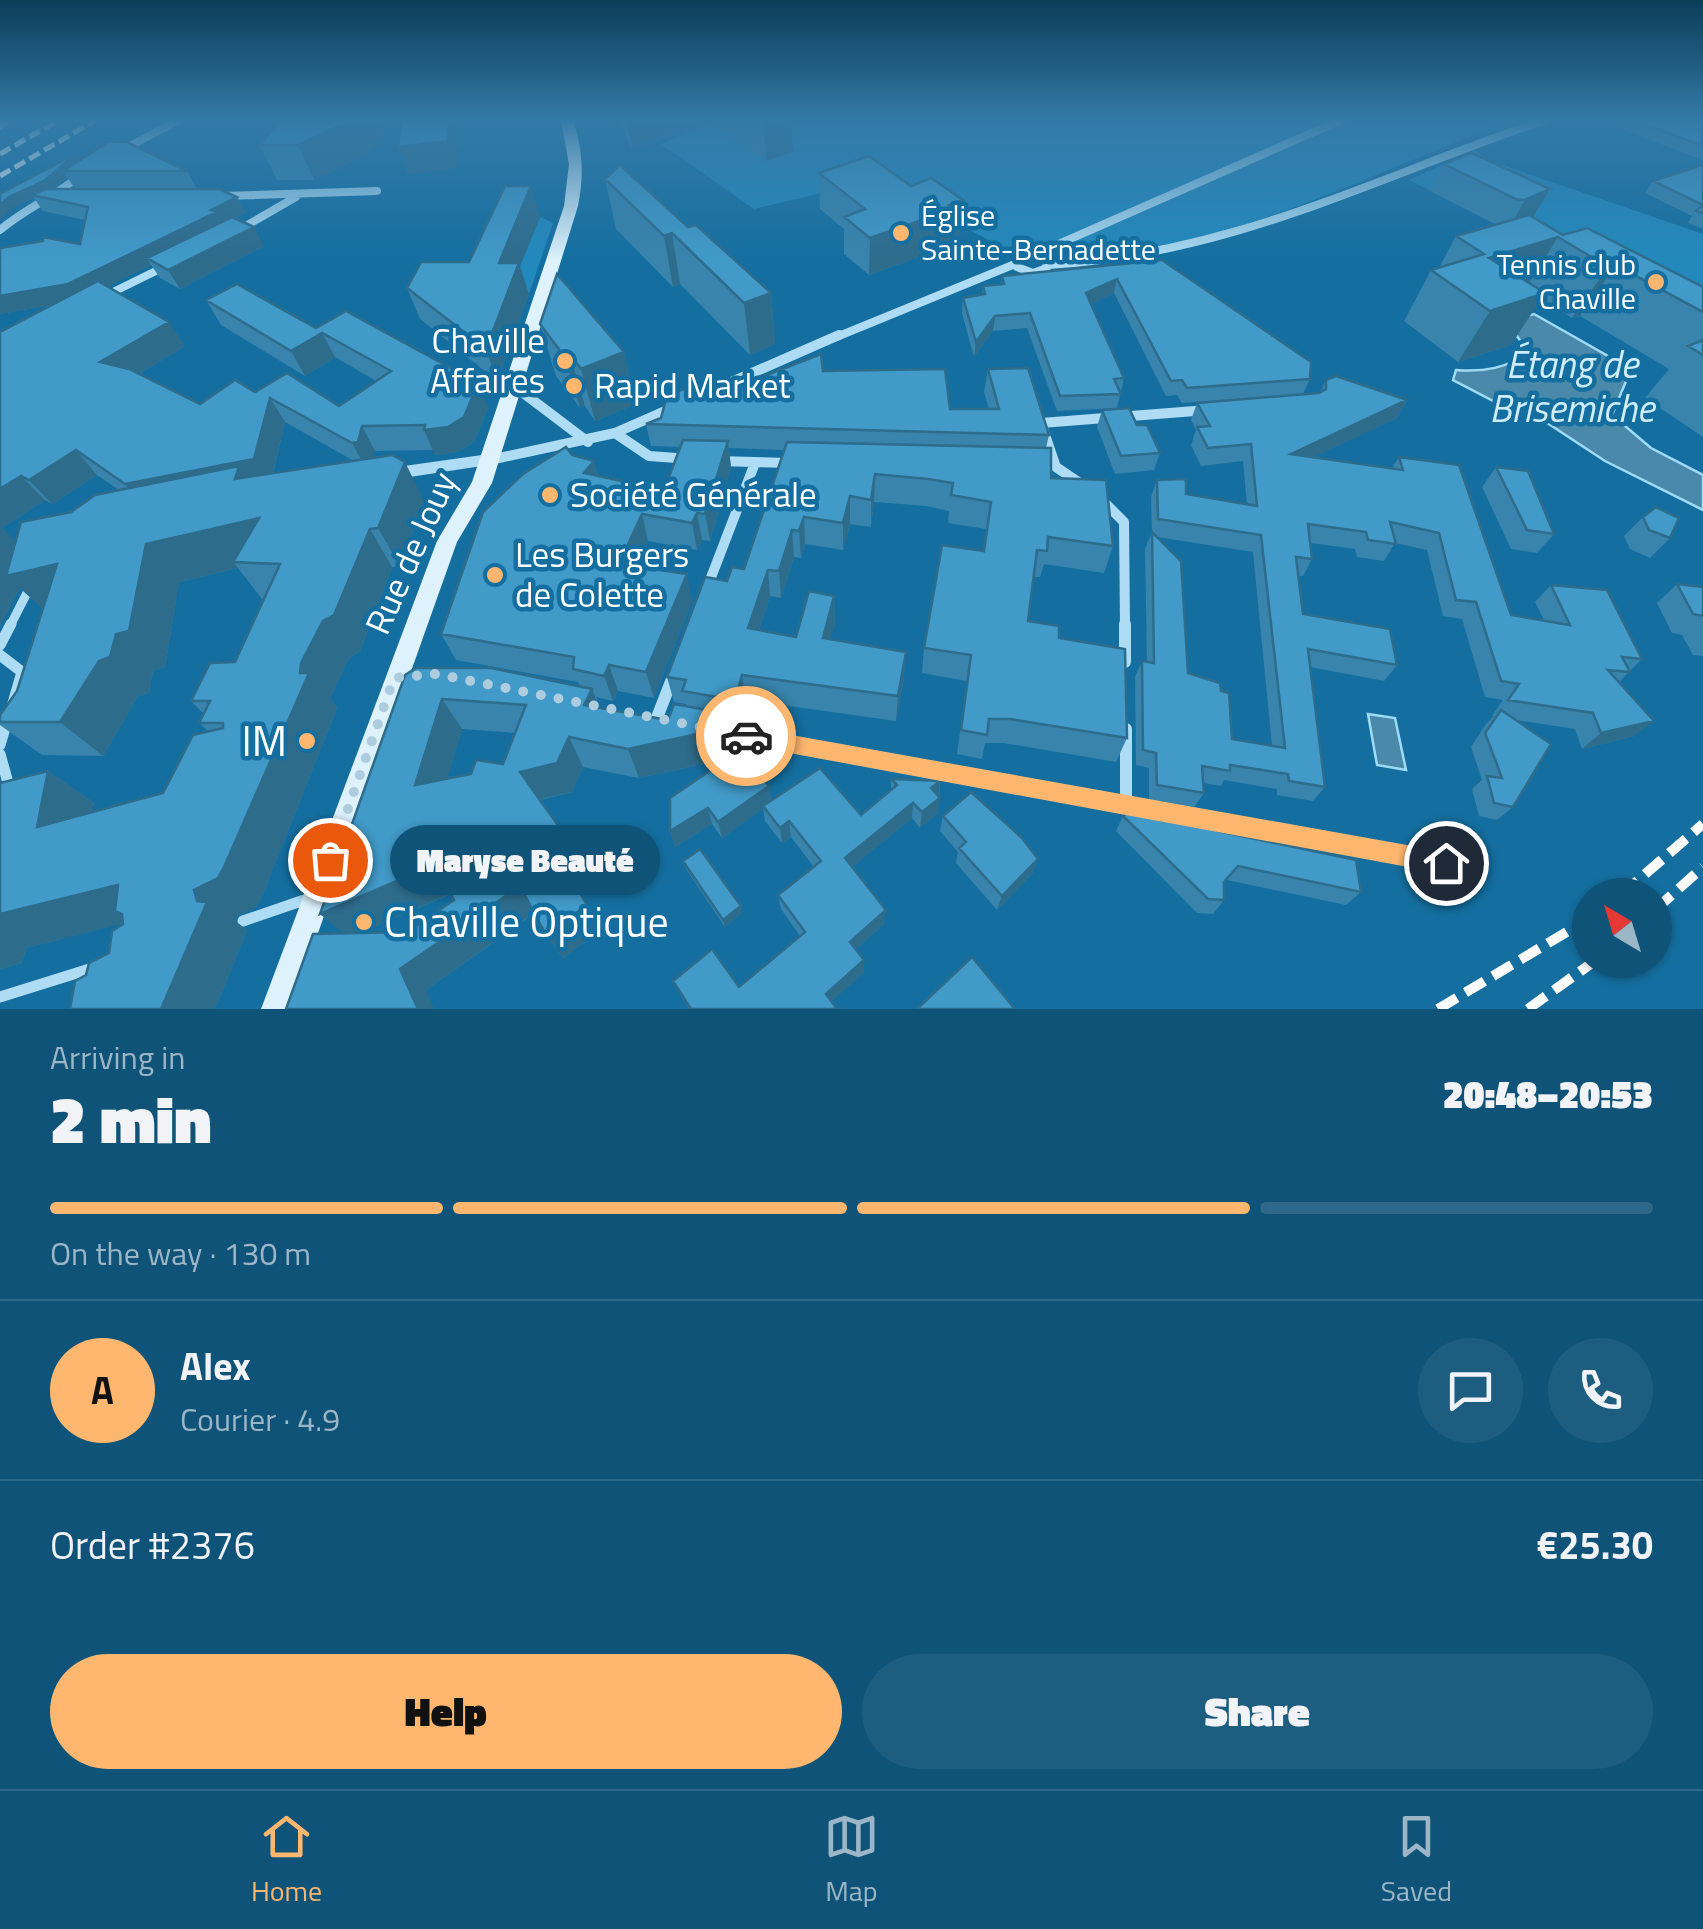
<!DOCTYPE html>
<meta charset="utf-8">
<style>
:root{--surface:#0f5378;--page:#1d5d80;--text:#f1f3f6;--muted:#9bb6c6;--line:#2f698a;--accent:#ffb770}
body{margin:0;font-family:"Titillium Web",sans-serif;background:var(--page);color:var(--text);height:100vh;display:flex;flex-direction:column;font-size:38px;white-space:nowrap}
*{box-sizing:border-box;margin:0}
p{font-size:32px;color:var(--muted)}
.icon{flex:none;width:55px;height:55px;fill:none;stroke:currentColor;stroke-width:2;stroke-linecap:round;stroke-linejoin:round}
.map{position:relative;height:1009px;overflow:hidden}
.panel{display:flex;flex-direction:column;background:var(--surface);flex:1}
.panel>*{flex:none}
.needle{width:65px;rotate:322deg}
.controls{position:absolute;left:1572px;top:878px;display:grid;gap:20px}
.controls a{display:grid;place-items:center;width:100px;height:100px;border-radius:50%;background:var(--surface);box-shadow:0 2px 8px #0004;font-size:50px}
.pin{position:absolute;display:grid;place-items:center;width:85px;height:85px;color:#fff;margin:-42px;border:5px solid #fff;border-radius:50%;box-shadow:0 2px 10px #0007}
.courier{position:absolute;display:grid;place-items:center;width:100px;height:100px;margin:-50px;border:8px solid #ffb770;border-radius:50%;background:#fff;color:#222;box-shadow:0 2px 12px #0007}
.bubble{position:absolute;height:70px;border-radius:35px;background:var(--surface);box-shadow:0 2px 8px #0004;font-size:32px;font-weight:800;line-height:70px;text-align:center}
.headline em{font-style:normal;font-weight:800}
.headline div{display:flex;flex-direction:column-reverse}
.headline{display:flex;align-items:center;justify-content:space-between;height:170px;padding:0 50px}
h1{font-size:65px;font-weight:800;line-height:75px}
.bar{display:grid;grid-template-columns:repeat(4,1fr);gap:15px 10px;align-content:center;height:120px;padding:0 50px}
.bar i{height:12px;border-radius:8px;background:var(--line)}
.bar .current{background:var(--accent)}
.bar p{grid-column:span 4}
.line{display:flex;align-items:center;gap:25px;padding:0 50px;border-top:2px solid var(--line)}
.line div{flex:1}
.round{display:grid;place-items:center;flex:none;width:105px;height:105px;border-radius:52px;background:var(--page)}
.action{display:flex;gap:20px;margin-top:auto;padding:20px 50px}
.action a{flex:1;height:115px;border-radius:60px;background:var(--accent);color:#111;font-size:40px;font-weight:800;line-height:115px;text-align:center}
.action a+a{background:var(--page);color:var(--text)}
.tabs{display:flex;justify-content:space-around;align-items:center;height:140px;border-top:2px solid var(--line);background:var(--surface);font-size:28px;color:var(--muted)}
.tabs a{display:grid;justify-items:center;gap:5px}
.tabs .current{color:var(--accent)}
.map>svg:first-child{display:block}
</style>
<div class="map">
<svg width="1703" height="1009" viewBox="0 0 1703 1009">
<rect width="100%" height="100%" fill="#146fa0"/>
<path fill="#2389bd" d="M703,120H1515C1364,173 1178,280 1015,250C988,245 910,195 881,179L754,209L661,144L707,125Z
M1475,150L1488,160L1703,234V329L1409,180Z
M540,217L553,223L529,294H509Z"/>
<path fill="#4b89aa" stroke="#9fdbf7" stroke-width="2.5" d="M1534,314L1615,360L1629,374L1612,415L1651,448L1703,475V510L1605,461L1535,415L1503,406L1453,380L1456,370C1480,372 1512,369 1527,350L1506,321Z
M1368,714L1395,718L1406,770L1377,765Z"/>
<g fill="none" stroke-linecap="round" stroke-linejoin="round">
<path stroke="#addcf4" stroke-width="9" d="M10,626L30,587"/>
<path stroke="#addcf4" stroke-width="11" d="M0,645L11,624
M0,655L22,672L13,703
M0,745L8,718
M0,754L10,790
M243,921L310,898
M0,997L96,967"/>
<path stroke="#addcf4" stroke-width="8" d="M0,126L6,120
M122,150L179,120
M221,196L377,191
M0,230C26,208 56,196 82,174
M237,231L296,197
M1031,253L1045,259L1047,268L1033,273L1017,267L1016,258Z
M1036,254L1341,120
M1048,265C1233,254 1374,178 1545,120
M107,295L164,267
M834,338L1015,264"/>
<path stroke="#addcf4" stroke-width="10" d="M514,386L588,442
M615,433L649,456L690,459
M490,460L615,433L839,335
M717,461L790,463
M1056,467L1084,486
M1056,467L1041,423L1208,410
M1098,496L1124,522L1125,626
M707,588L755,463"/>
<path stroke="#addcf4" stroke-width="12" d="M1125,624V662
M656,720L674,674
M1126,729V803
M720,731L1146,807
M1217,820L1446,863"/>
<path fill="#addcf4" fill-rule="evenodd" d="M489,454L497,460L495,464L390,480L382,474L390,468Z"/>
<path fill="#ddf2fd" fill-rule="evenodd" d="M561,120H573C583,149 584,176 578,206L492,483L457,542L291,1009H261L437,541L472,482L564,206L569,164Z"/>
<path stroke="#fff" stroke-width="5" stroke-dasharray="12 5" stroke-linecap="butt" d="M0,154L59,120
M0,176L96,120"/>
<path stroke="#fff" stroke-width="10" stroke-dasharray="22 10" stroke-linecap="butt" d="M1621,895L1703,824
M1655,910L1703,867
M1438,1009L1590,918
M1528,1009L1596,960"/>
</g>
<path fill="#3884ac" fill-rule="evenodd" d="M281,120H393L370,152L314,180H277L260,145Z
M618,120H791L793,152L766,161L710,123L632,149Z
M1597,120H1703V160Z
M77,153L81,159L187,171L197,189L237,197L245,213L235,218L264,246L180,289L160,278L151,265L108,286L185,346L139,374L200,404L255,392L339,406L376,381L335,357L305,376L221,325L206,300L316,328L488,408L474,442L458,452L435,455L433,450L375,451L373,458L424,501L400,566L392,567L360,651L349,658L330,698L337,708L262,896L256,907L234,918L235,921L247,930L215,1009H70L86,975L109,953L123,923L26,948L22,963L0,969V783L48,771L94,803L92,812L163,793L208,731L199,723L204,714L191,701L235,662L264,599H262L238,568L179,582L165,667L153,670L149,693L138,696L103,756L42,755L0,725V715L17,691L43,609L20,588L0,626V332L51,305L0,314V248L80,244L85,220L43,211L34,198L16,206ZM67,177L75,189H53ZM285,422L354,461L273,473ZM97,475L119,490L71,512L15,542L2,528L45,500L52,504Z
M1444,164L1550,189L1532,217L1563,235L1703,287V437L1645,398L1669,369L1580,316L1572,318L1541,298L1511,345L1458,362L1404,321L1431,270L1439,268L1456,236L1495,224L1430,191Z
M1703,165V229L1688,223L1692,216L1645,193L1653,181Z
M819,173L959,236L951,240V245L869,275L844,254V229L820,209Z
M605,179L688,227L771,293L775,344L750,355L680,284L673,287L616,229Z
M540,217L520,266L529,294L497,381L420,319L407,288L469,262Z
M1162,260L1310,379L1303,394L1182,403L1177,395L1166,396L1114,293L1091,304L1124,378L1117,408L1057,411L1027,328L993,331L974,357L962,313L963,298L982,294L983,286L1001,284L1002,276Z
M540,324L636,404L595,421L585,406L580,408L556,376Z
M988,369L1049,435L1046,448L1051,478L1113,546L1104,573L1044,564L1040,577H1034L1028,621L1059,638L1127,738L1116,762L1004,743H985L982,759L957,754L967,681L922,673L924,648L983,551L986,529L948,523L949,511L926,506L874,502L871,527L850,524L843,550L805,544L801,558L794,557L781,598L770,596L759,630L796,637L834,596L835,623L830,639L904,677L896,721L746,700L740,725L730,723L734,744L731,756L769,786L771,800L861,815L891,791V779L940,781L938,813L920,828L912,818L852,867L884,924L856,949L864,960V973L831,1001L837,1009H689L673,981L739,987L800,936L781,909L778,895L814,867L791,837L782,843L765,821L763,808L722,838L712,824L675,847L670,831L727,759L639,778L583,767L572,792L540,800L562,831L577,858L564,865L602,929L563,958L546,935L535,913L426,990L344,933L320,914L405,675L580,686L578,682L456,660L441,634L572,455L598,476L664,490L681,447L651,446L646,424L700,401L823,371L950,409H989L984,392ZM729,448L784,450L744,569L727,581L667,677L674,702L686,704V707L668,720L600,708L596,697L613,701L618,691L654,698L692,601L637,567L648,541L697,550L702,540L710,541L731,468ZM462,729L515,733L503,764L471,774L447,778ZM451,894L454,900L407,932L360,933Z
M1326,380L1407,400L1397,418L1313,457L1392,468L1399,457L1511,615L1544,620L1535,602L1551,585L1642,659L1619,682L1634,736L1582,749L1575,729L1516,720L1513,807L1497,820L1479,816L1472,789L1482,780L1471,747L1486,724L1494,716H1492L1503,700L1485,697L1462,619L1443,616L1427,550L1395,543L1384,561L1357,557L1355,549L1311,543L1312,559L1303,576H1298L1303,614L1397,665L1384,681L1310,667L1325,787L1313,801L1277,795V789L1224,780L1221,786L1203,783L1204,793L1194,807L1149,799V768L1136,765L1135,677L1142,661L1147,662L1145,549L1152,532L1151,497L1157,480L1186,494L1247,505L1243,461L1201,466L1191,445L1196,430L1191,420L1197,403L1320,393ZM1157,537L1253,552L1272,746L1232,739L1188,673Z
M1102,410L1137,425L1160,453L1154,470L1115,474L1097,427Z
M1496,467L1554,534L1537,553L1511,549L1482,487Z
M1643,517L1670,538L1650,558L1630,549L1624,536Z
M1677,584L1703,587V656L1693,655L1682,635L1672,633L1657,603Z
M943,816L1038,859L1032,874L997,910L956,863L958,852L940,831Z
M1123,816L1220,831L1361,892L1346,905L1227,880L1224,883V900L1213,914L1197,913L1116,831Z
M683,861L742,913L725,927L686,869Z"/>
<path fill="#2e6c8c" d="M352,120H393L370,152L314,180L298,145Z
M449,120H458L457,168L408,175L398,147Z
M626,120H710V123L632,149Z
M767,120H791L793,152L766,161L763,121Z
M77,153L83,163L63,171L67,177L51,191L32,195L34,198L16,206L0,220V205Z
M531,186L540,217L520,266L529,294L497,381L486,349L499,263Z
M1550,189L1533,217L1509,228L1525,200Z
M237,197L245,213L147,258L151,265L80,300L0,314V296L211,210Z
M963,200L959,236L951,240V245L869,275L870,238Z
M254,227L264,246L180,289L168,270Z
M672,233L680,284L673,287L664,236Z
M1558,237L1526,288L1489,258Z
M1616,265L1580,316L1572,318L1608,267Z
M1117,279L1114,293L1083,308L1086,293Z
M771,293L775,344L750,355L744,303Z
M1545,293L1511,345L1458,362L1490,311Z
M995,316L993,331L974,357L976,342Z
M169,322L185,346L119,386L100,362Z
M322,333L335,357L305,376L291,351Z
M624,352L636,404L595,421L581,369Z
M570,354L585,406L580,408L564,356Z
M478,383L488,408L474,442L458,452L435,455L424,430Z
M270,398L285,422L270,484L146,508L125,484Z
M1407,400L1397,418L1282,472L1291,454Z
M362,426L375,451L371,467H365L352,443Z
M728,441L731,468L710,541L705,514Z
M76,450L97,475L52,504L29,480Z
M594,461L602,489L584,473Z
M405,462L424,501L400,566L378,528Z
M875,474L874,502L871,527V500Z
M21,476L45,500L2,528L35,560L57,564L47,613L20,588L0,626V489Z
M850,496V524L843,550V523Z
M697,513L702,540L697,550L692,523Z
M642,514L648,541L627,591L619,564Z
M804,517L805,544L801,558L799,531Z
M259,518L233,562L238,568L179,582L165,667L153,670L149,693L138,696L103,756L60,722L116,634L146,544Z
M370,529L392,567L360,651L349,658L330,698L337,708L262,896L256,907L234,918L235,921L247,930L215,1009H161L197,901L194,890L300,673L301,663Z
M792,530L794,557L781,598L779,571Z
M768,570L770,596L751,654L748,628Z
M687,574L692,601L654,698L646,672Z
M834,596L835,623L824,664L823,638Z
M906,652L904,677L896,721L898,696Z
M609,665L618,691L613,701L604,676Z
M742,675L746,700L740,725L735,700Z
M592,689L604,720L584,705Z
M442,699L462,729L437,813L415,785Z
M729,714L734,744L731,758L639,778L628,749Z
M1654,721L1634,736L1582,749L1601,733Z
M569,737L583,767L572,792L536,800L520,772Z
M48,771L94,803L85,858L37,827Z
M940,781L938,797L931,788Z
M769,786L771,803L722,838L718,822Z
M940,798L938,813L920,828L922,812Z
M913,803L912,818L845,873V858Z
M708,808L712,824L675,847L670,831Z
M789,821L791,837L782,843L780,828Z
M562,831L577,858L564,865L602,929L563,958L546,935L548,838Z
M1038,859L1032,874L997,910L1002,896Z
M436,864L459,890L349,938L320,914Z
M118,885L132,921L26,948L22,963L0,969V914Z
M520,886L538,910L426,990L434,1009H418L400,969Z
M741,906L742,913L725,927L723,920Z
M886,910L884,924L850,955V942Z
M864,960V973L827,1005L826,994Z"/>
<path fill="#419ac8" stroke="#2e6c8c" stroke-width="2.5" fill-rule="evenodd" d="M281,120H352L298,145H260Z
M401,120H449L448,141L398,147Z
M1634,120H1703V146Z
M108,142H127L187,171H63Z
M77,153L44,181L9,197L0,205V194Z
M1472,153L1550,189L1525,200L1516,199L1444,164Z
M869,156L911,186L931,178L963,200L949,205L954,209L870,238L844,217L865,209L819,173Z
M620,165L688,227L696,225L771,293L744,303L672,233L664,236L605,179Z
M1703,165V213L1696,211L1703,205L1653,181Z
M505,186H531L499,263H519L486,349L407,288L421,262H469Z
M46,189H219L237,197L211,210L217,212L68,284L0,296V248L43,241V237L80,244L88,207L32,195Z
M1529,215L1563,235L1587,228L1703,287V312L1616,265L1628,261L1608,267L1558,237L1489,258L1545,293L1490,311L1431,270L1484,254L1456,236Z
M232,217L254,227L168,270L147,258Z
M1162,260L1311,362L1310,379L1187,388L1182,380L1171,381L1117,279L1086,293L1124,378L1114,379L1121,394L1060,396L1030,313L995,316L976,342L963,298L985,294L983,286L1004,284L1002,276Z
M557,274L624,352L581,369L570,354L564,356L540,324Z
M98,281L169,322L100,362L129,369L200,404L235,380L255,392L287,373L339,406L391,371L322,333L291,351L206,300L237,284L316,328L346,311L478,383L464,417L448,427L424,430L425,425L362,426L358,442L352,443L270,398L254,459L125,484L76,450L29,480L21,476L0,489V332Z
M1703,340V355L1688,346Z
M821,354L823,371L945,369L950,409H999L988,369L1028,368L1049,435L646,424L661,418L667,395L678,391L688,388L700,401Z
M1336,376L1407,400L1291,454L1403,470L1399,457L1459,465L1511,615L1570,625L1551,585L1607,590L1642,659L1622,657L1630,672L1608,670L1654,721L1601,733L1593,713L1508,700L1519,684L1501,681L1476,602L1456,600L1439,533L1390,522L1396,544L1368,540L1366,532L1308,524L1312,559L1296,557L1303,614L1390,629L1397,665L1308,649L1325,787L1289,781L1288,774L1230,765V771L1202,766L1204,793L1157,785L1156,753L1143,750L1142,661L1154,663L1152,532L1181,561L1188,673L1220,683L1221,691L1229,693L1232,739L1285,748L1261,535L1158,519L1157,480L1186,479V494L1257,506L1251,444L1208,448L1197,427L1210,426L1197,403L1319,393L1326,389V380Z
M1129,408L1137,425H1147L1160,453L1121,456L1102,410Z
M683,440L728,441L705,514L697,513L692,523L642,514L619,564L687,574L646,672L609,665L604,676L573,669L574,657L441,634L483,512L523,474L566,447L572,455L594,461L584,473L664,490Z
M787,442L1051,448V478L1106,480L1113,546L1048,537L1047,551L1037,550L1028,621L1059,626V638L1125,649L1127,738L1010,719H989L987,735L961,730L971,655L924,648L942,545L984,551L991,502L951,495L953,483L928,479L875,474L871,500L850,496L843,523L804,517L799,531L792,530L779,571L768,570L748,628L796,637L809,591L834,596L823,638L906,652L898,696L742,675L735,700L682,691L686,680L667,677L705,577L727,581L732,567L744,569Z
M392,455L405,462L378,528L370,529L334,615L323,621L301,663L300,673H309L224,867L218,878L194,890L197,901L207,902L161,1009H70L75,981L86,975L89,963L109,953L112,931L123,924L122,914L115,911L118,885L0,914V783L48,771L37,827L163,793L193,735L223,728V723H199L210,701H191L210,663L235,662L280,564L233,562L259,518L146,544L129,631L116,634L110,657L99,661L60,722H0V715L17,691L57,564L6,576L21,522L71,512L95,495L239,466L235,479Z
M1496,467L1528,471L1554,534L1527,530Z
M1656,507L1679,518L1670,538L1649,530L1643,517Z
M1677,584L1703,587V616L1693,614Z
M416,668H491L592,689L584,705L668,720L674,704L729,714L725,728L628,749L569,737L557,763L520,772L562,831L548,838L587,905L546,935L520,886L400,969L418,1009H286L313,934L407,932L454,900L436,864L320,914L405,675ZM442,699L526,705L503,764L476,760L471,774L415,785Z
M1501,710L1551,744L1513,807L1494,803L1487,776L1502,778L1485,733Z
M740,750L769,786L718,822L708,808L670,831V798Z
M820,768L861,815L897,785L891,779L940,781L931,788L940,798L922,812L913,803L845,858L886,910L850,942L864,960L826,994L837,1009H691L673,981L712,949L739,987L805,932L778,895L821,861L789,821L780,828L763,806Z
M971,792L1022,838L1038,859L1002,896L959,848L966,842L943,816Z
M1136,803L1228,820L1218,831L1356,860L1361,892L1238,866L1224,882V900L1208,899L1123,816Z
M700,849L741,906L723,920L683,861Z
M972,957L1015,1009H919L918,1008Z"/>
<linearGradient id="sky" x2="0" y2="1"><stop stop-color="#0b3d58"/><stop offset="0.46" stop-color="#347aa7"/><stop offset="1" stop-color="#347aa7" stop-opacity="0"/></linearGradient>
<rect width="1703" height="261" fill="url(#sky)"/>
<path fill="#ffb770" d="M746,727L1446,852L1457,863L1446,874L746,745L736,736Z"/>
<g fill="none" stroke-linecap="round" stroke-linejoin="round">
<path stroke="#adcdde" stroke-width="10" stroke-dasharray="0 18" d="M330,860L394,678L436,674L746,736"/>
</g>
<g fill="#ffb770" stroke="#146fa0" stroke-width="4">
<circle cx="901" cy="233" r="10"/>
<circle cx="1656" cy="282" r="10"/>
<circle cx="565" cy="361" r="10"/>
<circle cx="574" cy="386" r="10"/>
<circle cx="550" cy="495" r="10"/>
<circle cx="495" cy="575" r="10"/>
<circle cx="307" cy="741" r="10"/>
<circle cx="364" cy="922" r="10"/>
</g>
<g text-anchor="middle" stroke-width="9" stroke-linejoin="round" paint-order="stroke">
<g font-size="30" fill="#fff" stroke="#146fa0" text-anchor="start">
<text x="921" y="226">Église<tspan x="921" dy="34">Sainte-Bernadette</tspan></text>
<text x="1636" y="275" text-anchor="end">Tennis club<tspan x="1636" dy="34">Chaville</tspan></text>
</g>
<g font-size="35" fill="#fff" stroke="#146fa0" text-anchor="start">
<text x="545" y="353" text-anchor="end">Chaville<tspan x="545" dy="40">Affaires</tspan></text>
<text x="594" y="398">Rapid Market</text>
<text x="570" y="507">Société Générale</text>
<text x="515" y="567">Les Burgers<tspan x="515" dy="40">de Colette</tspan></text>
</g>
<g font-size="35" fill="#fff" stroke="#146fa0">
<text transform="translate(411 553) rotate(-66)" y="12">Rue de Jouy</text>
</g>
<g font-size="38" font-style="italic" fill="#cfedfc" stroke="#146fa0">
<text x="1572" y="378">Étang de<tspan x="1572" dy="44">Brisemiche</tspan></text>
</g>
<g font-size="42" fill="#fff" stroke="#146fa0" text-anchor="end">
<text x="287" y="756">IM</text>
<text x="384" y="937" text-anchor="start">Chaville Optique</text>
</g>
</g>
</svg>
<div class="controls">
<a><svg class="needle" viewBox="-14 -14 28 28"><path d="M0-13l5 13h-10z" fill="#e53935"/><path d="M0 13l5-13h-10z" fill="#9bb6c6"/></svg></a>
</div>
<div class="pin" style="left:330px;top:860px;background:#ea580c"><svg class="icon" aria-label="bag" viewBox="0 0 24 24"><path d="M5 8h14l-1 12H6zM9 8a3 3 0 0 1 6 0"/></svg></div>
<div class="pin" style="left:1446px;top:863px;background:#1f2937"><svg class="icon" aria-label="home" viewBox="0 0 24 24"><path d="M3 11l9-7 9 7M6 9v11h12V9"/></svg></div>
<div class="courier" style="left:746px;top:736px"><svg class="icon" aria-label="car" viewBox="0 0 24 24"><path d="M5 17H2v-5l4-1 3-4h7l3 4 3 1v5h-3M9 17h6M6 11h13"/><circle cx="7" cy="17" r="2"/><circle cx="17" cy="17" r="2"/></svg></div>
<div class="bubble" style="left:390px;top:825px;width:270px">Maryse Beauté</div>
</div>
<section class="panel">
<div class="headline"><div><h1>2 min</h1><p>Arriving in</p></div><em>20:48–20:53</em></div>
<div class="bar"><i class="current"></i><i class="current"></i><i class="current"></i><i></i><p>On the way · 130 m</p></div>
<div class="line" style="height:180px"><b class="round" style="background:var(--accent);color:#111">A</b><div><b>Alex</b><p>Courier · 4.9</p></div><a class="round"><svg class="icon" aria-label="chat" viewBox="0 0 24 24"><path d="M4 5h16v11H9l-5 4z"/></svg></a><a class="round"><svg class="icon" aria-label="phone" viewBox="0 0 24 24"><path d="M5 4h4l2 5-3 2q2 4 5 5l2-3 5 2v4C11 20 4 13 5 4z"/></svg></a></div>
<div class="line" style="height:130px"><div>Order #2376</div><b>€25.30</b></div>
<div class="action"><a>Help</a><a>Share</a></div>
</section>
<nav class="tabs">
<a class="current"><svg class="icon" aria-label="home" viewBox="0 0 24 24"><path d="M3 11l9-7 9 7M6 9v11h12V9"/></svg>Home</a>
<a><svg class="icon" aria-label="map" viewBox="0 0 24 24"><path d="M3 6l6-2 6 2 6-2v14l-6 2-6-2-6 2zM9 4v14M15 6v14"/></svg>Map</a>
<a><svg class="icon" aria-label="saved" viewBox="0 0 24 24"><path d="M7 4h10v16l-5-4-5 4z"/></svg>Saved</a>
</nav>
